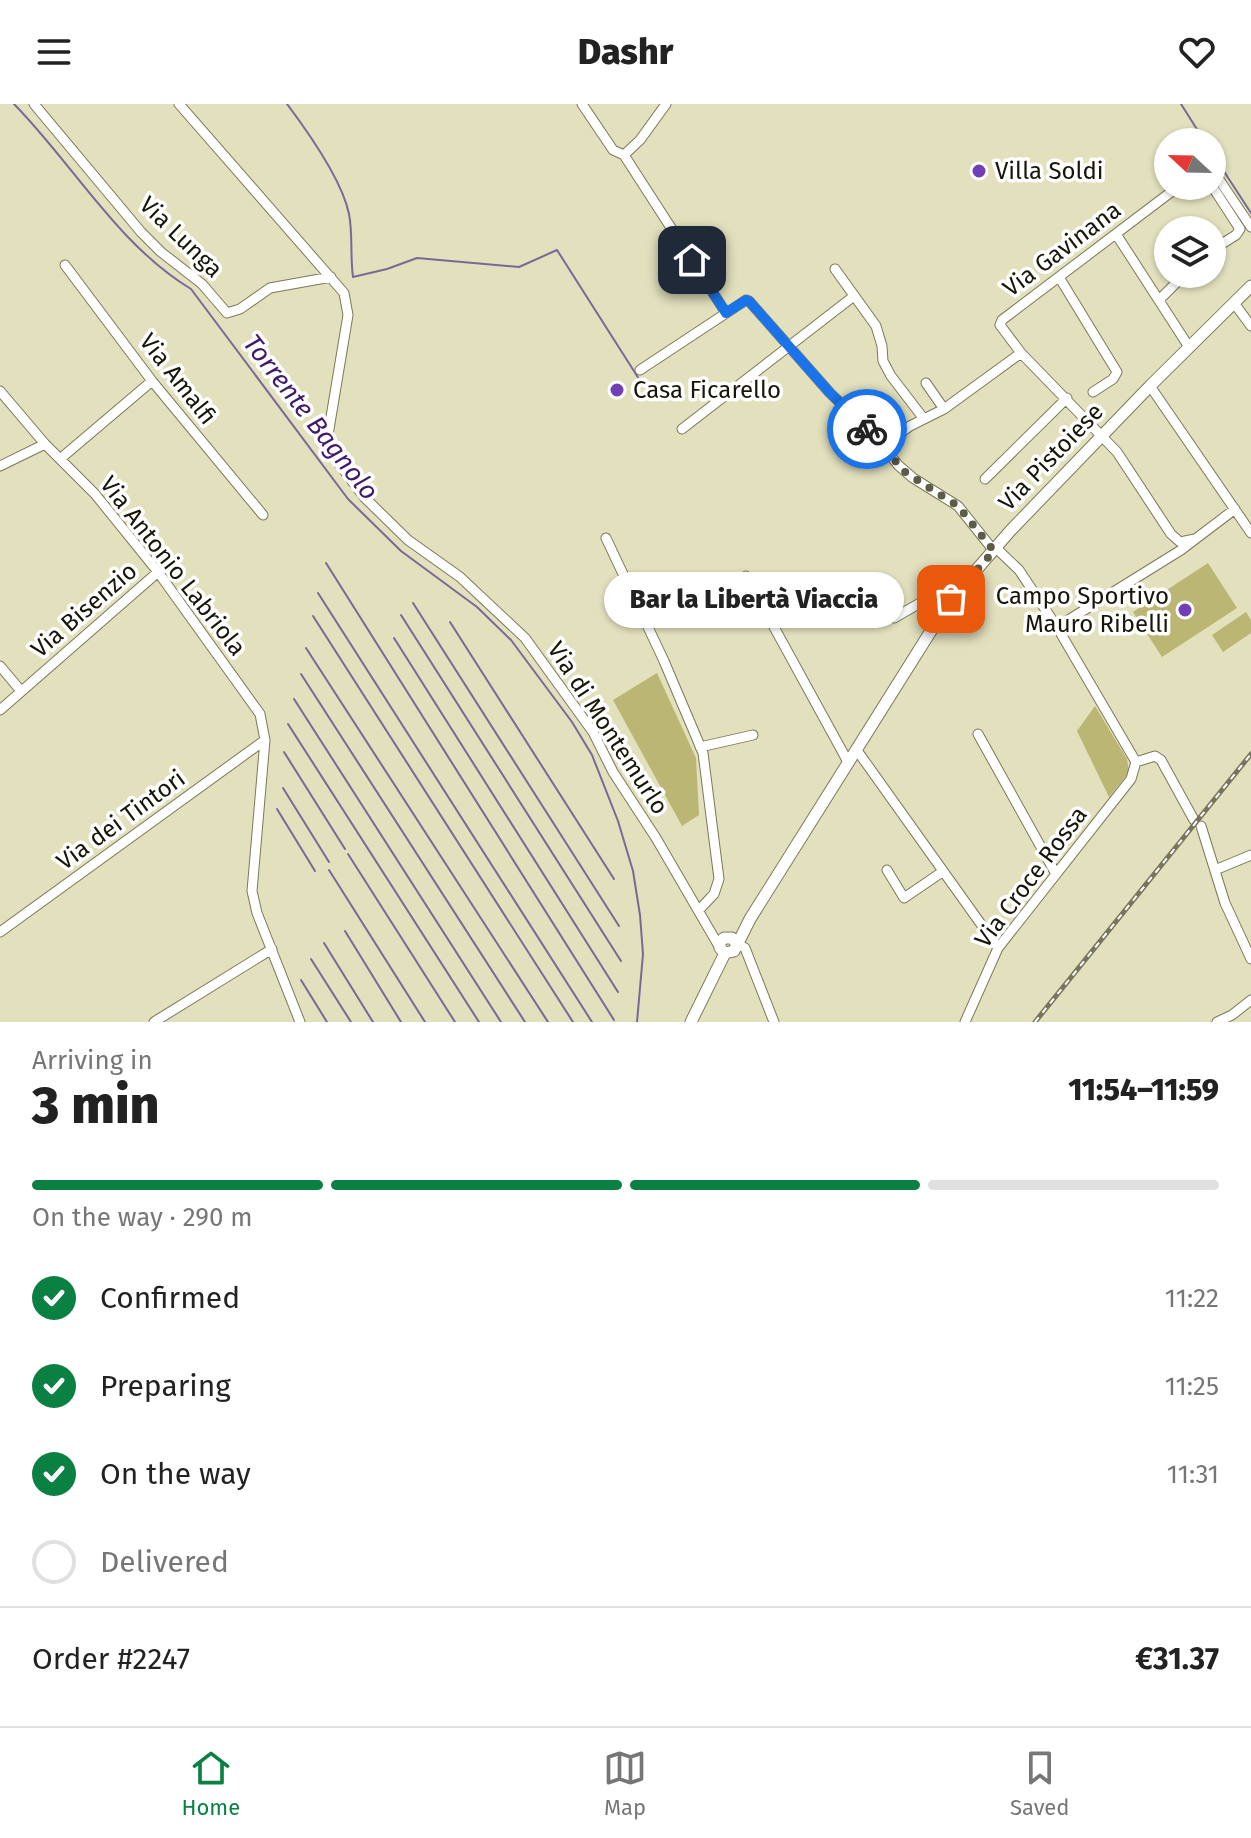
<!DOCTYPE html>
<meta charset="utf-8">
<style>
:root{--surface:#fff;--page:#f6f6f6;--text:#222;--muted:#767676;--line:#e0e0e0;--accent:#0b8043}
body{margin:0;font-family:"Fira Sans",sans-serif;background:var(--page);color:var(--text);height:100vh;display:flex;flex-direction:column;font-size:30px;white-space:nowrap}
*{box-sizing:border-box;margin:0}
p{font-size:26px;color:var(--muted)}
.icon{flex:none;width:44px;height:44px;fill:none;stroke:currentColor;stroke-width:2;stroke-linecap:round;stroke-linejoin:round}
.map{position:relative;height:918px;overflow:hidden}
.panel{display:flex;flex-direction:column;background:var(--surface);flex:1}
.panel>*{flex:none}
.needle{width:52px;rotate:292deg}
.buttons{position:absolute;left:1154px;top:24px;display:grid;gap:16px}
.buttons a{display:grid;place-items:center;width:72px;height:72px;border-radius:50%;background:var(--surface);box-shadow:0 2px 6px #0004;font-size:40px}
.pin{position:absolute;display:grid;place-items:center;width:68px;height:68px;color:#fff;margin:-34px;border-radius:16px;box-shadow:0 4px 12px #0006}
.courier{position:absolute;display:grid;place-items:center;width:80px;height:80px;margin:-40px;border:6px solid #1a73e8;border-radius:50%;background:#fff;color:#222;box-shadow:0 2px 10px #0007}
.bubble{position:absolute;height:56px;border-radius:28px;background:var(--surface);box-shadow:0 2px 6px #0004;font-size:26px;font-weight:800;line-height:56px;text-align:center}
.headline em{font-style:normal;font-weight:800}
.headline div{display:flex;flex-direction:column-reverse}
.headline{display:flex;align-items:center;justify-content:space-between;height:136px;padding:0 32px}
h1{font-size:52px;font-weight:800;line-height:60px}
.bar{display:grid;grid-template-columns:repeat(4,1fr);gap:12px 8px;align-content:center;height:96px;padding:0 32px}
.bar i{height:10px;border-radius:6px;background:var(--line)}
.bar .current{background:var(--accent)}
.bar p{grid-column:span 4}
.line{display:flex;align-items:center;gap:20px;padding:0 32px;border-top:2px solid var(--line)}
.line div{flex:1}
ol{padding:0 32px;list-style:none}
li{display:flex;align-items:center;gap:24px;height:88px}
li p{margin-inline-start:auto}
li .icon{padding:8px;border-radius:50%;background:var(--accent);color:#fff;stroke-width:4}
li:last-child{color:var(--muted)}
li i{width:44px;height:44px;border:4px solid var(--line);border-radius:50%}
header{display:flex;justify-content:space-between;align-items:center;height:104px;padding:0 32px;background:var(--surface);font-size:36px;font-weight:800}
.tab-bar{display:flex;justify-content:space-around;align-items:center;height:112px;border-top:2px solid var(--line);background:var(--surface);font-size:22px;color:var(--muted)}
.tab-bar a{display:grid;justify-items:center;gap:4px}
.tab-bar .current{color:var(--accent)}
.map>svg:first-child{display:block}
</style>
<header><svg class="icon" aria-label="menu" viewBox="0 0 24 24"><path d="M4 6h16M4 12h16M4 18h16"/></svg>Dashr<svg class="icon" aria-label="heart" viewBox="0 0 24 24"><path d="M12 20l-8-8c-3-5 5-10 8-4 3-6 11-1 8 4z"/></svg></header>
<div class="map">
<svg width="1251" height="918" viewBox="0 0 1251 918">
<rect width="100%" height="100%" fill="#e2e0bd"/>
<path fill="#bbb674" d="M1208,459L1237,504L1162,553L1133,508Z
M1246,508L1251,516V529L1223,548L1212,531Z
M657,569L696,654L699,711L682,722L613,596Z
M1095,602L1127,655L1129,668L1109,693L1077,627Z"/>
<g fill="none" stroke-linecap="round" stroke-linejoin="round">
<path stroke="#796997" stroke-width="2" d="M14,0C73,60 118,141 191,185L348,395L401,447L477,503L511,536L572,618L592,651L618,717L633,767L640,811L643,850L637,918
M287,0C308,28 342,76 349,110C353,130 350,152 353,173L387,165L417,154L519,163L557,146L639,275
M1181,0L1205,38
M1212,49L1251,109
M326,459L614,916
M318,489L592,918
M413,499L619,822
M401,511L621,857
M313,512L573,918
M450,518L614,775
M394,534L618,888
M306,544L548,918
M301,570L525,918
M294,595L501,918
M288,620L479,918
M284,648L345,745
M283,684L329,758
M277,705L315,767
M348,750L455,918
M329,766L425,918
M345,827L401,918
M324,839L373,918
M311,855L351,918
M301,876L327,918"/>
<g stroke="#7b7959" stroke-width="11">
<path id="minor" d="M34,0L141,128L161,148L202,180L227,209L240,205L270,184L331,173
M179,0L344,189L348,211L327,337L328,345L364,393L408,436L460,473L525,534L593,628L613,668L656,734L720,844
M582,0L613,46L624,51
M624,51L726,209
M624,51L640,36L666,0
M1212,65L1251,123
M1179,82L1002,216L1000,221L1021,249L1117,348L1171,430L1180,438L1195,435
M1212,82L1240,125L1236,131L1212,146
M1116,130L1189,243
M65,161L152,277L263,411
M835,165L876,222L882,242L883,257L891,272L924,315
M1059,173L1117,268L1113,275L1093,288
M1159,196L1185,170
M1234,199L1251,222
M640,266L746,196L749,197L830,289L874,331L898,361L913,374L958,402L994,447
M926,279L944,305
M1150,282L1251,429
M0,287L45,340L95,390L158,468L260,610L265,636L252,787L257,809L300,918
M682,325L854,192
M883,342L910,322L944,305L1021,249
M60,355L152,277
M0,362L45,340
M985,375L1067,294
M606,434L664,557L703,649L719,775L714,790L699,806
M996,444L1019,466L1057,523L1136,658
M746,472L848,658
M894,514L927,495L958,486
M1057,523L1181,446L1235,405
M0,562L21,587
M0,606L158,468
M978,630L1056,770
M700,643L753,631
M856,645L998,844
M1136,658L1155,652L1161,656L1194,716
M1201,722L1225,799L1251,855
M887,766L904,794L942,768
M1215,766L1251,751
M0,828L265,636
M736,839L745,844L774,918
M154,918L272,845
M965,918L998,844L1131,675L1136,658
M1217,918L1232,911L1251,896"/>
</g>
<g stroke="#7b7959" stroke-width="13">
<path id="major" d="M736,839L732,834H724L720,838V844L725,849L734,847L750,815L951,495L1011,426L1150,282L1251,182
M691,918L725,849"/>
</g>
<use href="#minor" stroke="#fff" stroke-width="9"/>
<use href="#major" stroke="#fff" stroke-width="11"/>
<g stroke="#77755e" stroke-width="5">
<path id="rail" d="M1035,918L1251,650"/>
</g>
<use href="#rail" stroke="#fff" stroke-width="2" stroke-dasharray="6" stroke-linecap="butt"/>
</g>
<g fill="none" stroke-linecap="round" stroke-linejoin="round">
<path stroke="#5d5c47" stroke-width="8" stroke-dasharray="0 14.4" d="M867,325L905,368L958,402L994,447L951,495"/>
<path stroke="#1a73e8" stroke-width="10" d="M692,156L726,209L746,196L749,197L830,289L867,325"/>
</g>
<g fill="#7140b7" stroke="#fff" stroke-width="3">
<circle cx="979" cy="67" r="8"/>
<circle cx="617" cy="286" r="8"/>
<circle cx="1185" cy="506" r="8"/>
</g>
<g text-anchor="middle" stroke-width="7" stroke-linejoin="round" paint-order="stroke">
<g font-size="24" fill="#161508" stroke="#fff" text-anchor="start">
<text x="995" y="75">Villa Soldi</text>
<text x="633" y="294">Casa Ficarello</text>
<text x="1169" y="500" text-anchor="end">Campo Sportivo<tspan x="1169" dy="28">Mauro Ribelli</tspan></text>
</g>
<g font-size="24" fill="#161508" stroke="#fff">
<text transform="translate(181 133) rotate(44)" y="8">Via Lunga</text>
<text transform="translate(1062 145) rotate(-37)" y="8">Via Gavinana</text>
<text transform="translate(178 275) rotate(52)" y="8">Via Amalfi</text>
<text transform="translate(1051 353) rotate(-46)" y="8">Via Pistoiese</text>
<text transform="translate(173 462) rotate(52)" y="8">Via Antonio Labriola</text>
<text transform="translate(84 506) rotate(-41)" y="8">Via Bisenzio</text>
<text transform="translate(608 624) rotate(57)" y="8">Via di Montemurlo</text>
<text transform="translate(121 716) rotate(-36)" y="8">Via dei Tintori</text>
<text transform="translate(1031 773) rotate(-53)" y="8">Via Croce Rossa</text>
</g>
<g font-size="26" font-style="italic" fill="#3e196c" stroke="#fff">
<text transform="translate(311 313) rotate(52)" y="9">Torrente Bagnolo</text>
</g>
</g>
</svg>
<div class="buttons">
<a><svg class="needle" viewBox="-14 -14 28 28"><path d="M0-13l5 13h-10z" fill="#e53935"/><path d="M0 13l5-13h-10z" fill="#767676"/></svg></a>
<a><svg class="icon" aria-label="layers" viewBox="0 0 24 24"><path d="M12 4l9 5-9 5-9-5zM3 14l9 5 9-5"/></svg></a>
</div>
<div class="pin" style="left:951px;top:495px;background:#ea580c"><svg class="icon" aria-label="bag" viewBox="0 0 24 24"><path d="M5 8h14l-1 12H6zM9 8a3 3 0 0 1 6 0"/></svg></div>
<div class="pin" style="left:692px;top:156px;background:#1f2937"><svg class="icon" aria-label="home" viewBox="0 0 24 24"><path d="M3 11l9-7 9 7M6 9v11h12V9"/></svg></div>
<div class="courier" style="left:867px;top:325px"><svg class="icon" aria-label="bike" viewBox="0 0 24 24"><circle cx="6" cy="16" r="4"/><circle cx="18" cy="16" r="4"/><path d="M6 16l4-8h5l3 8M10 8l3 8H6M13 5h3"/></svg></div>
<div class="bubble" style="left:604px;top:468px;width:300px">Bar la Libertà Viaccia</div>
</div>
<section class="panel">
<div class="headline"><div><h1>3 min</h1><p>Arriving in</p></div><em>11:54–11:59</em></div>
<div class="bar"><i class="current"></i><i class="current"></i><i class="current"></i><i></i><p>On the way · 290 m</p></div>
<ol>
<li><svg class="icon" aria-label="check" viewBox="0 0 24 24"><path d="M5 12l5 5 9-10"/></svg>Confirmed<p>11:22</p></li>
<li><svg class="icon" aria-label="check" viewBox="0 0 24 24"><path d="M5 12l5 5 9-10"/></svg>Preparing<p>11:25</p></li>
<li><svg class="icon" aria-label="check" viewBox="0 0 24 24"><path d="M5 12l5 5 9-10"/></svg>On the way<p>11:31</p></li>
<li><i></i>Delivered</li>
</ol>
<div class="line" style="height:104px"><div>Order #2247</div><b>€31.37</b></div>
</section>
<nav class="tab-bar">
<a class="current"><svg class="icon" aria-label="home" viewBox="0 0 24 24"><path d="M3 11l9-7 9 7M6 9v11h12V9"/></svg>Home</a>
<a><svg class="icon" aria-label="map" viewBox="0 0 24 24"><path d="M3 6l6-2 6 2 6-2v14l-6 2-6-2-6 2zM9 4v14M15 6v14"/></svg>Map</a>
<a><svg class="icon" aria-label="saved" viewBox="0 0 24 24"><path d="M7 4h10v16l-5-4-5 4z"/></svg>Saved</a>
</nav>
